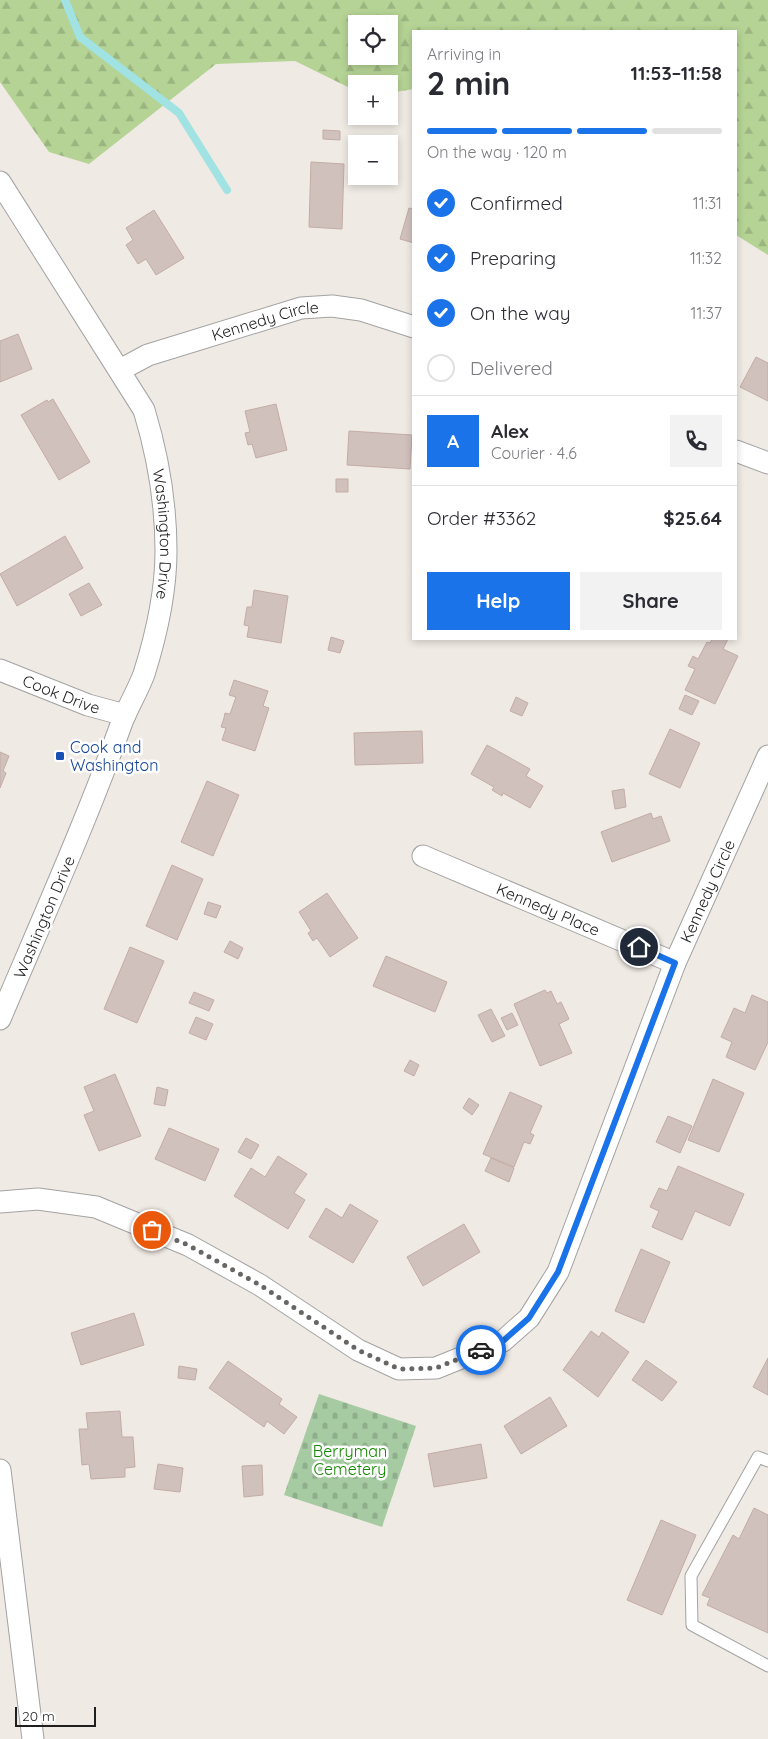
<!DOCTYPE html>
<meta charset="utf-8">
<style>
:root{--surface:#fff;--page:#f2f2f3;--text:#2b2b33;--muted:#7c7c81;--line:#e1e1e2;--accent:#1a73e8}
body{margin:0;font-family:Quicksand,sans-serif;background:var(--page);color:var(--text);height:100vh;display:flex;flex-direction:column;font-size:19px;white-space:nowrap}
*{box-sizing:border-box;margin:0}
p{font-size:16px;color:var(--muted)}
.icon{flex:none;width:28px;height:28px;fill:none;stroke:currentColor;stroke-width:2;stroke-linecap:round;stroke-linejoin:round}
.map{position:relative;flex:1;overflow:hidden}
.details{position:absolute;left:412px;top:30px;width:325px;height:610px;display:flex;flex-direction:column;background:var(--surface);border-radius:0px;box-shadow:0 2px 8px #0003}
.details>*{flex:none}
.tools{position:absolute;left:348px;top:15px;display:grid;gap:10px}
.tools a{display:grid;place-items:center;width:50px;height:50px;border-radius:0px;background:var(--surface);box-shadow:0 2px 8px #0003;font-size:25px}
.scale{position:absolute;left:15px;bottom:12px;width:81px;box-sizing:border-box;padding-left:5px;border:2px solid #1f1f1f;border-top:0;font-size:14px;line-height:18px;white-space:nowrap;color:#1f1f1f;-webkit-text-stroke:4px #fff;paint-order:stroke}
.pin{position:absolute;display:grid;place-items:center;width:42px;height:42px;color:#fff;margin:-21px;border:2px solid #fff;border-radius:50%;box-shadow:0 1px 5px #0007}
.courier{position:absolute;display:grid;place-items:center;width:50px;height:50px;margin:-25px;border:4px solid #1a73e8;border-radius:50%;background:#fff;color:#222;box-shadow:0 1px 6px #0007}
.head em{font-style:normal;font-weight:800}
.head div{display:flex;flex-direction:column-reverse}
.head{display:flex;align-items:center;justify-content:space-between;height:85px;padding:0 15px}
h1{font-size:32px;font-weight:800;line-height:38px}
.bar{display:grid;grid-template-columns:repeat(4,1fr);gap:8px 5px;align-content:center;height:60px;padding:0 15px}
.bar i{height:6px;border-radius:4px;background:var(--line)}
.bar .selected{background:var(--accent)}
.bar p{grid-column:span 4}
.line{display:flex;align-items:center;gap:12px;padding:0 15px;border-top:1px solid var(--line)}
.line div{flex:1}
.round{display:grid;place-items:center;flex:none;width:52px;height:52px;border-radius:0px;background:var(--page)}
ol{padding:0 15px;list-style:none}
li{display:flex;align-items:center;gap:15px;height:55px}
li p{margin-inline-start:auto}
li .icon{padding:5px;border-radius:50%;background:var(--accent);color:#fff;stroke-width:4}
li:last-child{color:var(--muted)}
li i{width:28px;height:28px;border:2px solid var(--line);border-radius:50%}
.action{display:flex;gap:10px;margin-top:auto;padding:10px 15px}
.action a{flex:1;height:58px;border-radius:0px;background:var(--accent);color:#fff;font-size:20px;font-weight:800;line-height:58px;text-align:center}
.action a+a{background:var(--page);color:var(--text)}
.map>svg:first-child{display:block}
</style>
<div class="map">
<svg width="768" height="1739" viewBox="0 0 768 1739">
<defs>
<pattern id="forest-firs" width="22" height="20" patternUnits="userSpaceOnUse" patternTransform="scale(1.25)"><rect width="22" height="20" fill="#b5d395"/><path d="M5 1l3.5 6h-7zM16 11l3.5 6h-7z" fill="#9bb580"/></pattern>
<pattern id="cemetery-stones" width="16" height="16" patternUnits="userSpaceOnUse" patternTransform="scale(1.25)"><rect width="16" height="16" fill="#a6cba3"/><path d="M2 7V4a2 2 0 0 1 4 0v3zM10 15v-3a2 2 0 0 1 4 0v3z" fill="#8eae8c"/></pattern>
</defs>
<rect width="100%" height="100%" fill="#f0eae4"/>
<path fill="url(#forest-firs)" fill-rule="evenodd" d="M0,0H768V255L736,235V31H414V89L389,93V84H356V91L295,61L216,64L89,164L49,152L0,82ZM356,24H389V56H356Z"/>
<path fill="url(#cemetery-stones)" d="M319,1394L416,1426L382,1527L284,1495Z"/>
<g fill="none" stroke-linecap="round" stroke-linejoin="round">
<path stroke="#a1e2e2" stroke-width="8" d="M65,0L80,37L179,113L227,190"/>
</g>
<path fill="#d1c1bd" stroke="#c3aca5" d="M323,130L340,131V140L323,139Z
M311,162L344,164L342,229L309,227Z
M409,208L414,209V243L400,239Z
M154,210L184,258L156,275L146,259L138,264L126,245L133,240L126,228Z
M18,334L32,369L0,382V341Z
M756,357L768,363V401L740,387Z
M53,399L90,462L59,480L21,415L47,400L48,402Z
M276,404L287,450L256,458L252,444L248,445L245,433L250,432L245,411Z
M349,431L412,435L410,469L347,465Z
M336,479H348V492H336Z
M65,536L83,568L17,606L0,574Z
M89,583L102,605L81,616L69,594Z
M254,590L288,596L281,643L247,637L249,626L244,625L247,607H252Z
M331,637L344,641L340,653L328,650Z
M712,639H728L723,649L738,656L715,704L685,690L695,669L688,666L693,656L698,659L707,642L710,643Z
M234,680L268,691L263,706L269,708L255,751L222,740L226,728L221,727L224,718L225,713L230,714L236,697L229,695Z
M685,695L699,701L692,715L679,709Z
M516,697L528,703L522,716L510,711Z
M670,729L700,743L680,788L649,774Z
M422,731L423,763L355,765L354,733Z
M487,745L530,769L526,776L543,786L530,808L503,793L502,796L492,790L494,787L471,774Z
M0,752L9,756L3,771L6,773L0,788Z
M207,781L239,795L213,856L181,842Z
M624,789L626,807L615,809L612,791Z
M651,813L653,819L661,816L670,841L612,862L601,832Z
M172,865L203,879L177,940L146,926Z
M327,893L358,938L330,957L317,938L313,941L308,933L311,931L299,912Z
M208,902L221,906L216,918L204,914Z
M230,941L243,948L238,959L224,952Z
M130,947L164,961L137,1023L104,1009Z
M386,956L447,982L435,1012L373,986Z
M545,990L547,993L551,991L557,1004L561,1002L569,1019L559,1024L572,1053L540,1066L514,1004Z
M194,992L214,1000L209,1011L189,1003Z
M752,995L768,1002V1042L755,1070L726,1057L732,1042L721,1037L734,1008L745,1013Z
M491,1009L505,1036L492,1042L478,1015Z
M512,1013L518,1025L507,1030L501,1018Z
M196,1017L213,1024L206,1040L189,1033Z
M410,1060L419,1065L414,1076L404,1071Z
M115,1074L141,1136L99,1151L84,1115L94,1111L84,1087Z
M713,1079L744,1093L719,1152L688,1140Z
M157,1087L168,1090L165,1106L154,1104Z
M510,1092L542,1106L530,1133L534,1135L530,1144L524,1142L514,1167L483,1154Z
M469,1098L479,1105L472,1115L463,1108Z
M668,1116L692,1126L680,1153L656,1142Z
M169,1128L219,1149L205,1181L155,1159Z
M246,1138L259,1145L251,1159L238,1152Z
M278,1156L307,1174L294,1193L305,1200L288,1229L234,1196L251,1168L265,1177Z
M491,1158L514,1168L509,1182L485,1171Z
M678,1166L744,1194L730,1226L695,1211L682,1240L652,1227L659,1211L650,1207L659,1188L667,1191Z
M350,1204L378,1221L353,1263L309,1237L326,1208L342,1218Z
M464,1224L480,1252L423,1286L407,1257Z
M641,1249L670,1262L644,1323L615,1311Z
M134,1313L144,1345L81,1365L71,1333Z
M591,1331L599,1337L602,1332L629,1352L598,1397L563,1370Z
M768,1358V1395L753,1387Z
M646,1360L677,1382L662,1401L632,1380Z
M228,1361L282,1399L279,1404L297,1417L284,1434L267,1421L264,1427L209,1388Z
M179,1366L197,1369L195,1380L178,1378Z
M550,1397L567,1426L521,1454L504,1426Z
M120,1411L122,1437H133L135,1467L125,1468V1477L91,1479L89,1464L82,1465L79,1429H88L86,1413Z
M481,1444L487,1478L434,1487L428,1454Z
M158,1464L183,1468L180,1492L154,1489Z
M262,1465L263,1495L244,1497L242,1466Z
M754,1508L768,1515V1633L707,1605L710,1598L702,1595L733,1535L739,1539Z
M661,1520L696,1535L662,1615L627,1600Z"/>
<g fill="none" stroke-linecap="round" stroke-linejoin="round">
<g stroke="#a3a3a3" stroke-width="13">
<path id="lane" d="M768,1461L758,1457L691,1576L692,1625L768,1666"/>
</g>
<g stroke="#a3a3a3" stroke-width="23">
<g id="street">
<path id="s1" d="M0,182L144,410C158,456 166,503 166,551C166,591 156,636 144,674C138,690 129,705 122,722C86,822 42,920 0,1019"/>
<path id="s2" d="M120,370L148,355L301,308L332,306L361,310L414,327"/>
<path d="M736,451L768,463"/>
<path id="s3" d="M0,670L88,705L125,715"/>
<path id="s4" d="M423,856L675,963"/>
<path id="s5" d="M0,1202L38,1199L96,1207L188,1245L260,1285L358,1350L399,1369L436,1368L503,1341L529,1318L558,1272L675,963L768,756"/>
<path d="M0,1470L33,1739"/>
</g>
</g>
<use href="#lane" stroke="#fff" stroke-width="11"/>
<use href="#street" stroke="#fff" stroke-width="21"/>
</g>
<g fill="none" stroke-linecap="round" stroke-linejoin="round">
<path stroke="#686664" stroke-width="5" stroke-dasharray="0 9" d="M152,1230L188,1245L260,1285L358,1350L399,1369L436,1368L481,1350"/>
<path stroke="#1a73e8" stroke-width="6" d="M481,1350L503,1341L529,1318L558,1272L675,963L639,947"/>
</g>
<rect fill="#1a4fb4" stroke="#fff" stroke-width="2" x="55" y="751" width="10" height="10" rx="2.5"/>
<g text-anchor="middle" stroke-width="5" stroke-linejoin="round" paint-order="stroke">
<g font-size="16" fill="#1f1f1f" stroke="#fff">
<text dy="6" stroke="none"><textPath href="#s2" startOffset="154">Kennedy Circle</textPath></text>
<text dy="6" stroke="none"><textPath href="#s1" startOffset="396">Washington Drive</textPath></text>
<text dy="6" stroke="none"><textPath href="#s3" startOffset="66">Cook Drive</textPath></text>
<text dy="6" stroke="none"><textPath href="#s5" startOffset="1049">Kennedy Circle</textPath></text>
<text dy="6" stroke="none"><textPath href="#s4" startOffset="136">Kennedy Place</textPath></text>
<text transform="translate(44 917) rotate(-67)" y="6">Washington Drive</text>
</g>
<g font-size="16" fill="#164399" stroke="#fff" text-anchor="start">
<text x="70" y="753">Cook and<tspan x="70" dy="18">Washington</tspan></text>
</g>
<g font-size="16" fill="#158702" stroke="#fff">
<text x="350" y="1457">Berryman<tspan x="350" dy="18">Cemetery</tspan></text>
</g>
</g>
</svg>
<div class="tools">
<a><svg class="icon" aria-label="locate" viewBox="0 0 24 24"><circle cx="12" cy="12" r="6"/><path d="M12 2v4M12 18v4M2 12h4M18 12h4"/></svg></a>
<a>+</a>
<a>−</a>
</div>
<div class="scale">20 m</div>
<div class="pin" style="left:152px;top:1230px;background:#ea580c"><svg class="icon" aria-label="bag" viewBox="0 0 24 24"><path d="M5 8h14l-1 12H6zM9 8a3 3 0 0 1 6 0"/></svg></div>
<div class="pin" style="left:639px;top:947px;background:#1f2937"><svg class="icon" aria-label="home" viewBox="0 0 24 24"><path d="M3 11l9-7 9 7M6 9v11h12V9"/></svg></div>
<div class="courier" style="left:481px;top:1350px"><svg class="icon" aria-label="car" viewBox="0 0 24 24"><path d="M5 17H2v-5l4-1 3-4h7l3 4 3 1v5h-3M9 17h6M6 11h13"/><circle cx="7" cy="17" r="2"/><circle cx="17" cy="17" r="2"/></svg></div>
<section class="details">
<div class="head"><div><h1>2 min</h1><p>Arriving in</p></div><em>11:53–11:58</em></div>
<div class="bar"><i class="selected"></i><i class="selected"></i><i class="selected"></i><i></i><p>On the way · 120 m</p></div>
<ol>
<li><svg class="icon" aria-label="check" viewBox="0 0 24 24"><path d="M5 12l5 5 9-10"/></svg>Confirmed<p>11:31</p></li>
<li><svg class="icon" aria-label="check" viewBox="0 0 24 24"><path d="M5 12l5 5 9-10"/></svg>Preparing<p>11:32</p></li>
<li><svg class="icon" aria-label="check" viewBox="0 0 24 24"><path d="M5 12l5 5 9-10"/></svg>On the way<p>11:37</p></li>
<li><i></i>Delivered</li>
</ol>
<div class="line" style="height:90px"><b class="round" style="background:var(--accent);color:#fff">A</b><div><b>Alex</b><p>Courier · 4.6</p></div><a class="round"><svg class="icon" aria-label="phone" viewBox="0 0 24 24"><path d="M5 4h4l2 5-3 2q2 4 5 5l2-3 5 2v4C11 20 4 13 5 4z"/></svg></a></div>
<div class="line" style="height:65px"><div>Order #3362</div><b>$25.64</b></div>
<div class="action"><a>Help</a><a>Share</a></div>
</section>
</div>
